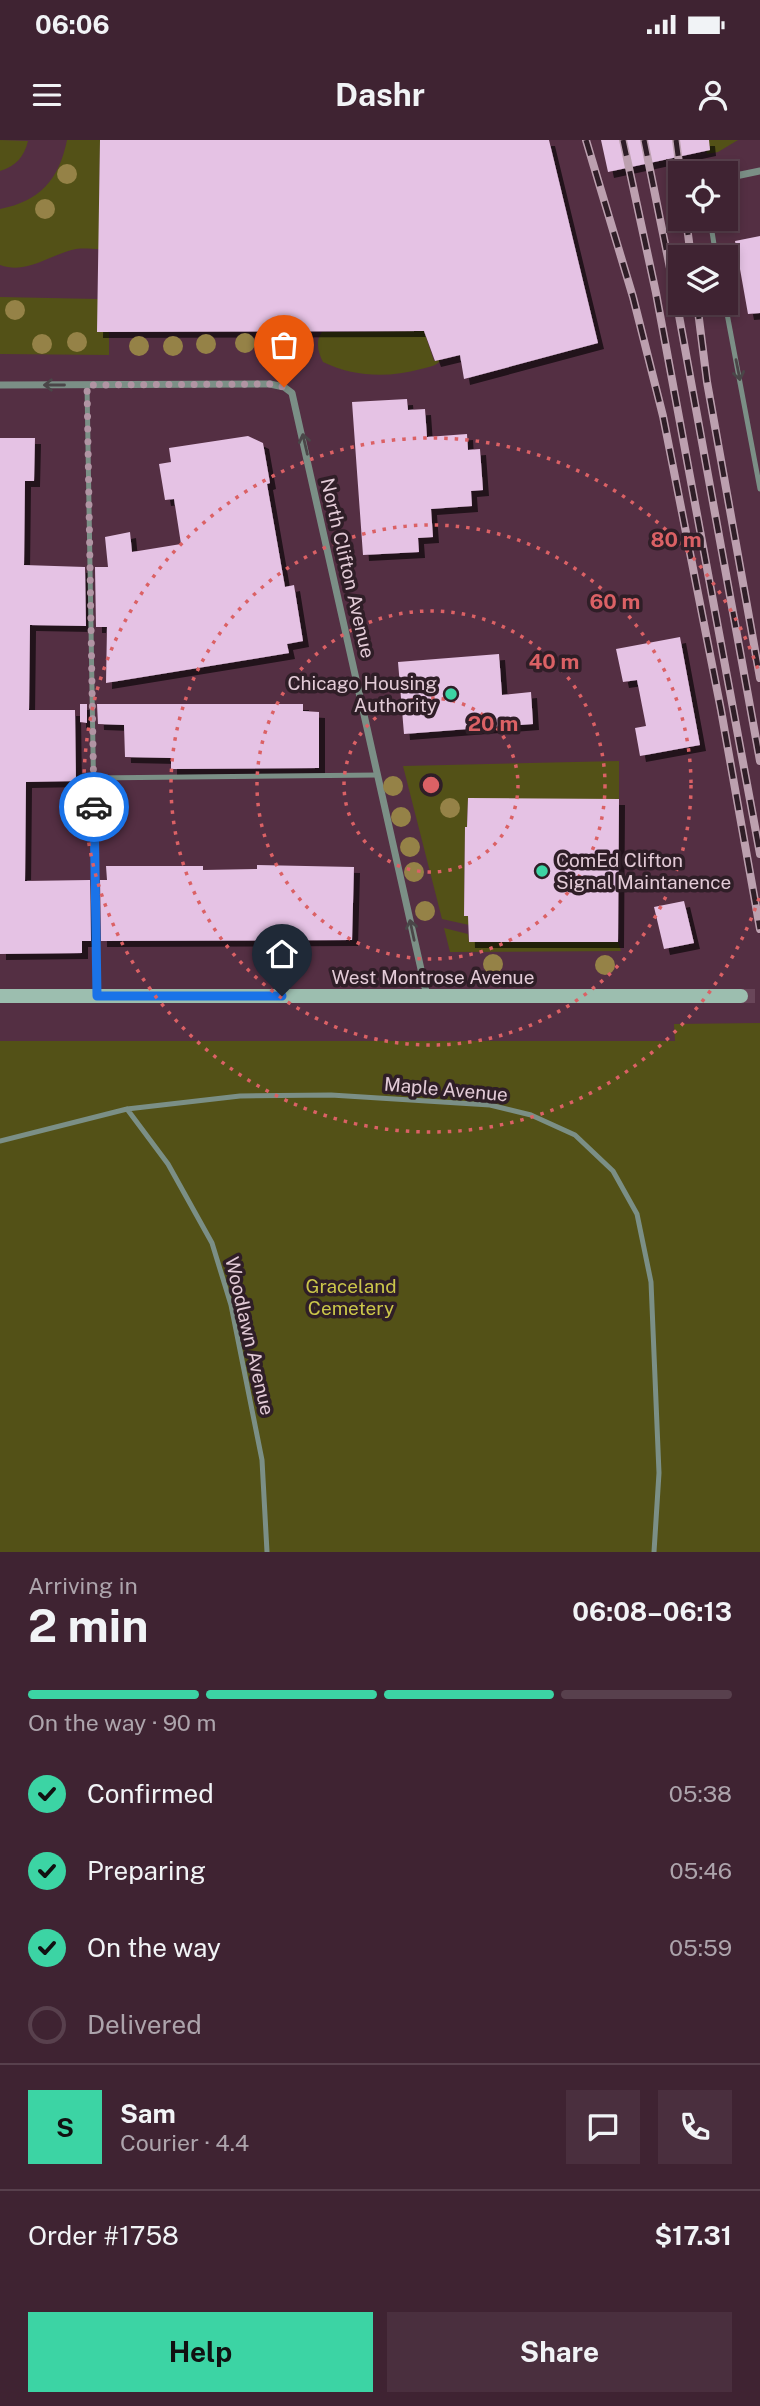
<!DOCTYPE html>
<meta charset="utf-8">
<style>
:root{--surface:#3f2332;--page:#4a2f3e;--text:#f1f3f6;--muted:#ada4ac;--line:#58404d;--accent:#3cd4a4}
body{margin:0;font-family:"Public Sans",sans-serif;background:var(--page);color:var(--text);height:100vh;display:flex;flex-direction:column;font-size:26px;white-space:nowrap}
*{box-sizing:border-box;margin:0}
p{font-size:23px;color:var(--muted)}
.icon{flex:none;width:38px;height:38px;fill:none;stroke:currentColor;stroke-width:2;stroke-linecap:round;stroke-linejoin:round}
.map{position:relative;height:1412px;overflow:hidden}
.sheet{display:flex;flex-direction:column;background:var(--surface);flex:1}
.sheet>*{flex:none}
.buttons{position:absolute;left:668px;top:21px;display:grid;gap:14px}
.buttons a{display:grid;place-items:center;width:70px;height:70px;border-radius:0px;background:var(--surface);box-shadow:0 4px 10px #0003,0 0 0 2px var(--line);font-size:35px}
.pin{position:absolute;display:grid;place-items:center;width:60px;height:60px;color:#fff;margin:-72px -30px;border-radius:50% 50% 50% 0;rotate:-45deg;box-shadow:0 0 7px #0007}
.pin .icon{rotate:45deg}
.courier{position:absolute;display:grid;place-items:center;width:70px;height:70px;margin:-35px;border:5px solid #1a73e8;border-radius:50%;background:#fff;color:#222;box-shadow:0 2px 9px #0007}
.summary em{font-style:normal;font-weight:700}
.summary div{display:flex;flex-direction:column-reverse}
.summary{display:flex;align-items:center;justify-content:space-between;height:119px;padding:0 28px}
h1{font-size:46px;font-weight:700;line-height:52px}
.bar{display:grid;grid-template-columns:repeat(4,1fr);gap:10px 7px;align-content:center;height:84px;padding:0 28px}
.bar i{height:9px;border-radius:5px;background:var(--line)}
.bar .selected{background:var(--accent)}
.bar p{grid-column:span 4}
.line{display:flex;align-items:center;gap:18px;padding:0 28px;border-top:2px solid var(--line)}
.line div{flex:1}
.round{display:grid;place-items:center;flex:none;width:74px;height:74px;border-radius:0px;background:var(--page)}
ol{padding:0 28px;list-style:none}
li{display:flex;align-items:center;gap:21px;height:77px}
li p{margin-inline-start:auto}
li .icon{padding:7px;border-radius:50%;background:var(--accent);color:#111;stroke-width:4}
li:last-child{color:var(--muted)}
li i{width:38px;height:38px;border:4px solid var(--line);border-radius:50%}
.button{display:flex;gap:14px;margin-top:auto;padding:14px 28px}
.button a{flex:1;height:80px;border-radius:0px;background:var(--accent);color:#111;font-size:28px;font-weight:700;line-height:80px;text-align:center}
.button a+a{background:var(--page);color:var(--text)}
.status{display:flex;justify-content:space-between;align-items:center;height:49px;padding:0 35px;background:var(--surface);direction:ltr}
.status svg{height:19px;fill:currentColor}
header{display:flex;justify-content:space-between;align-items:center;height:91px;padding:0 28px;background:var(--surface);font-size:32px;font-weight:700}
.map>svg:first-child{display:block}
</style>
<div class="status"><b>06:06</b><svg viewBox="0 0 49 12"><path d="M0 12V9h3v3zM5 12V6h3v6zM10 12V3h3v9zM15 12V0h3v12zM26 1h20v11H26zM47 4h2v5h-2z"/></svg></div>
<header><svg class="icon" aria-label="menu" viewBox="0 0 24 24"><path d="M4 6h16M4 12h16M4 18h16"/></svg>Dashr<svg class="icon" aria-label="person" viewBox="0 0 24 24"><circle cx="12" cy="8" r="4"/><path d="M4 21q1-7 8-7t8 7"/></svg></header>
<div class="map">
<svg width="760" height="1412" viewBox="0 0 760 1412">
<defs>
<filter id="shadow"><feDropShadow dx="6" dy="6" stdDeviation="0" flood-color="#0009"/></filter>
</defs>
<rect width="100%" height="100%" fill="#542f43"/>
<path fill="#535117" d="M0,0L28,1C24,17 16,26 0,31Z
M67,0H100L99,109C92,109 84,108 76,109C50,114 28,135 0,125V69C40,61 59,40 67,0Z
M704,0H738L718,12L707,14Z
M0,157L98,159V192H109V215L0,214Z
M424,191L434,221L441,220C436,226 430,227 421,229C388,238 354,237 323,222C318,212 315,201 322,192Z
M619,621V659H468L467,687H465L464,776H469V785L442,779L403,626Z
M444,788L468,794L469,802H618L621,811L450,812Z
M760,883V1412H0V901H675L674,884Z"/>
<path fill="#e5c2e4" filter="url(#shadow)" d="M100,0H549L598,203L464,239L460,215L435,221L424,191L97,192Z
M601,0H709L710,10L608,32Z
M760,96V173L748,174L735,101Z
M407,259L408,270L425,269L427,297L467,294L468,310L480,309L483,350L471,351L472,366L431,369L433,397L418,398L419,412L363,415L352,262Z
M248,296L263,303L270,343L267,344L285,447L294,445L303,501L287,504L289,513L106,543L107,487H96L95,427H108L105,397L130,392L132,412L181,404L174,359L165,360L159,324L171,322L169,308Z
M0,298H35L34,341H25L24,425L85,427L86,486L30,485L29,570H75L76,641L26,642L25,741L90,740L91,801H82V813L0,814Z
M680,497L700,605L640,616L635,588L646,586L637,540L623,542L616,509Z
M499,514L502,555L531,552L533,584L404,594L398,522Z
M80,564H87V583L80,582Z
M97,564H303V571L319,572V628L171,629V618L125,617L124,585L98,584Z
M468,658L619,659L618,802H469L468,776H464L465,687H467Z
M257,725L354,727L352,800L101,801L100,740H107L106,726H203V730L257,729Z
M684,761L694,803L664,809L654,767Z"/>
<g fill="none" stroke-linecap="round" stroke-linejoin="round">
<path stroke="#694659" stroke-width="14" stroke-dasharray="14 7" stroke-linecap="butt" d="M741,856H760"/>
<path stroke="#7b8f86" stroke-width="5" d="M710,79L716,117
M725,163L760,349
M87,245L97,854
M93,638L378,635
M127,969L168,1024L212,1103L231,1165L262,1320L267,1412
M0,1001L127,969L240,956L331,955L490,965L531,975L575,995L613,1031L637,1074L651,1142L659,1333L654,1412"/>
<path stroke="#7b8f86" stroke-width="7" d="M726,38L760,31
M0,245L270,244L284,247L292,253L427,856"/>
<path stroke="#9cbeaf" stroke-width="14" d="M0,856H741"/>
<g stroke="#bca0af" stroke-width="8">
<path id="rail" d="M586,0L633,157L663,276L721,570L760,789
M623,0L656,153L760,714
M644,0L674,148L760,621
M676,0L681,38
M686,79L691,117
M697,163L707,242L760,538"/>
</g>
<use href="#rail" stroke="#2f1e27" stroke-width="5" stroke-dasharray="16" stroke-linecap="butt"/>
</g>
<g fill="#958247">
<circle cx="67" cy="34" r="10"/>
<circle cx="45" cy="69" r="10"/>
<circle cx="15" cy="170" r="10"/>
<circle cx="77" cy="202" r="10"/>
<circle cx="245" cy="203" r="10"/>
<circle cx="42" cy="204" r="10"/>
<circle cx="206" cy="204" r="10"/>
<circle cx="139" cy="206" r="10"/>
<circle cx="173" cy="206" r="10"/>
<circle cx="299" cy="207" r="10"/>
<circle cx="393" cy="646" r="10"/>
<circle cx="450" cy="668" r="10"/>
<circle cx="401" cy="677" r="10"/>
<circle cx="410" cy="707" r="10"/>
<circle cx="414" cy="732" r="10"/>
<circle cx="425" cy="771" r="10"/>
<circle cx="493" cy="824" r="10"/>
<circle cx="605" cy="825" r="10"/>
</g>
<defs><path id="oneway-shaft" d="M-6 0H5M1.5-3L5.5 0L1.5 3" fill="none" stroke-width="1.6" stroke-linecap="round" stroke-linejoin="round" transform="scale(1.75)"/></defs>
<g stroke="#4a4648">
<use href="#oneway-shaft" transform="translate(738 230) rotate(79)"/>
<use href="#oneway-shaft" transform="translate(54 245) rotate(180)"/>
<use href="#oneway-shaft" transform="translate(305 304) rotate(-103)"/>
<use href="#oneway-shaft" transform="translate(412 790) rotate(-102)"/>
</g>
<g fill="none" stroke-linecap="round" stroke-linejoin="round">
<path stroke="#b194a3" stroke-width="7" stroke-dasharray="0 12.6" d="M94,667L87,245L270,244L284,247"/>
<path stroke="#1a73e8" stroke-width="9" d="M94,667L97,856H282"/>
</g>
<g fill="none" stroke="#db6165" stroke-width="3.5" stroke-dasharray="3.5 7">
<circle cx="431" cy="645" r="87"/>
<circle cx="431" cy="645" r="174"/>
<circle cx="431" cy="645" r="260"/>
<path d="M759 758A347 347 0 1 1 759 532"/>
</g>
<g fill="#3cd4a4" stroke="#2f1e27" stroke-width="2.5">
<circle cx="451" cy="554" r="7"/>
<circle cx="542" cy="731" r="7"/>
</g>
<g text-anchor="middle" stroke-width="7" stroke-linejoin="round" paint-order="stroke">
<g font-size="19" fill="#e3cbd7" stroke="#2f1e27">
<text transform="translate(348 428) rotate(77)" y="7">North Clifton Avenue</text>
<text x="433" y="844">West Montrose Avenue</text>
<text transform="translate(446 949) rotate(5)" y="7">Maple Avenue</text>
<text transform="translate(250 1196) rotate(77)" y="7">Woodlawn Avenue</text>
</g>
<g font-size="19" fill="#e3cbd7" stroke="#2f1e27" text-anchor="end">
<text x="437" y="550">Chicago Housing<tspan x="437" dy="22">Authority</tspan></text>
<text x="556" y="727" text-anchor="start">ComEd Clifton<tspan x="556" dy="22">Signal Maintanence</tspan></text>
</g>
<g font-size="19" fill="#cbc64a" stroke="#2f1e27">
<text x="351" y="1153">Graceland<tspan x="351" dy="22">Cemetery</tspan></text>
</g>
</g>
<circle cx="431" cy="645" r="10" fill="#db6165" stroke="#2f1e27" stroke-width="3.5"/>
<g font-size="21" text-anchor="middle" font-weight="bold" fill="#db6165" stroke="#2f1e27" stroke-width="7" stroke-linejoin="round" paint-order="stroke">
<text x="676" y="407">80 m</text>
<text x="615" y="469">60 m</text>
<text x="554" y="529">40 m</text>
<text x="493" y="591">20 m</text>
</g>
</svg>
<div class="buttons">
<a><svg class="icon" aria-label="locate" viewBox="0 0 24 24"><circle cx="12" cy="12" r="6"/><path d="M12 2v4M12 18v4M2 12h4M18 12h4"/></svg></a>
<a><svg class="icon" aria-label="layers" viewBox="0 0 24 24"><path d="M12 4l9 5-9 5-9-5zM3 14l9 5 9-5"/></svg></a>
</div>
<div class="pin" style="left:284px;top:247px;background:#ea580c"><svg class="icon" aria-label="bag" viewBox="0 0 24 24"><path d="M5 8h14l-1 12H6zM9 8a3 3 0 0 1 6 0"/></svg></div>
<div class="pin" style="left:282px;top:856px;background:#1f2937"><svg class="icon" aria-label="home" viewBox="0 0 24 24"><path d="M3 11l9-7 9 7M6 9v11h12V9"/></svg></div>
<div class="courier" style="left:94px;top:667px"><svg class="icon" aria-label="car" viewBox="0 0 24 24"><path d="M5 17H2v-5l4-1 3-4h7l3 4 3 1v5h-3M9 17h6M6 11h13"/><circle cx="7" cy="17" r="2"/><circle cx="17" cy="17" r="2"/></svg></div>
</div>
<section class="sheet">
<div class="summary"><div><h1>2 min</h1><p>Arriving in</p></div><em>06:08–06:13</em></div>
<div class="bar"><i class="selected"></i><i class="selected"></i><i class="selected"></i><i></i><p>On the way · 90 m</p></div>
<ol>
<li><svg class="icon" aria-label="check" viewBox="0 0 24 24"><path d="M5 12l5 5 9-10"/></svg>Confirmed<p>05:38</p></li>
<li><svg class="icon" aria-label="check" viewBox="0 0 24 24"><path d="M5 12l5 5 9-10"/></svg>Preparing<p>05:46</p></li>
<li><svg class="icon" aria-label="check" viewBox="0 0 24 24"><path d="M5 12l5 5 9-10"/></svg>On the way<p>05:59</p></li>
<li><i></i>Delivered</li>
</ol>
<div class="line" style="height:126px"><b class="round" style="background:var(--accent);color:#111">S</b><div><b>Sam</b><p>Courier · 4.4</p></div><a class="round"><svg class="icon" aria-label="chat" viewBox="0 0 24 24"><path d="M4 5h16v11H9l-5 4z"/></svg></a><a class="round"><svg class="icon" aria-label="phone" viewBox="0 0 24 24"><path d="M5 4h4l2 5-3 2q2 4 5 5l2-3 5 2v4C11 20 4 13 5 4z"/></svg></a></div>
<div class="line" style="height:91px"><div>Order #1758</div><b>$17.31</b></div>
<div class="button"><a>Help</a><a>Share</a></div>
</section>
